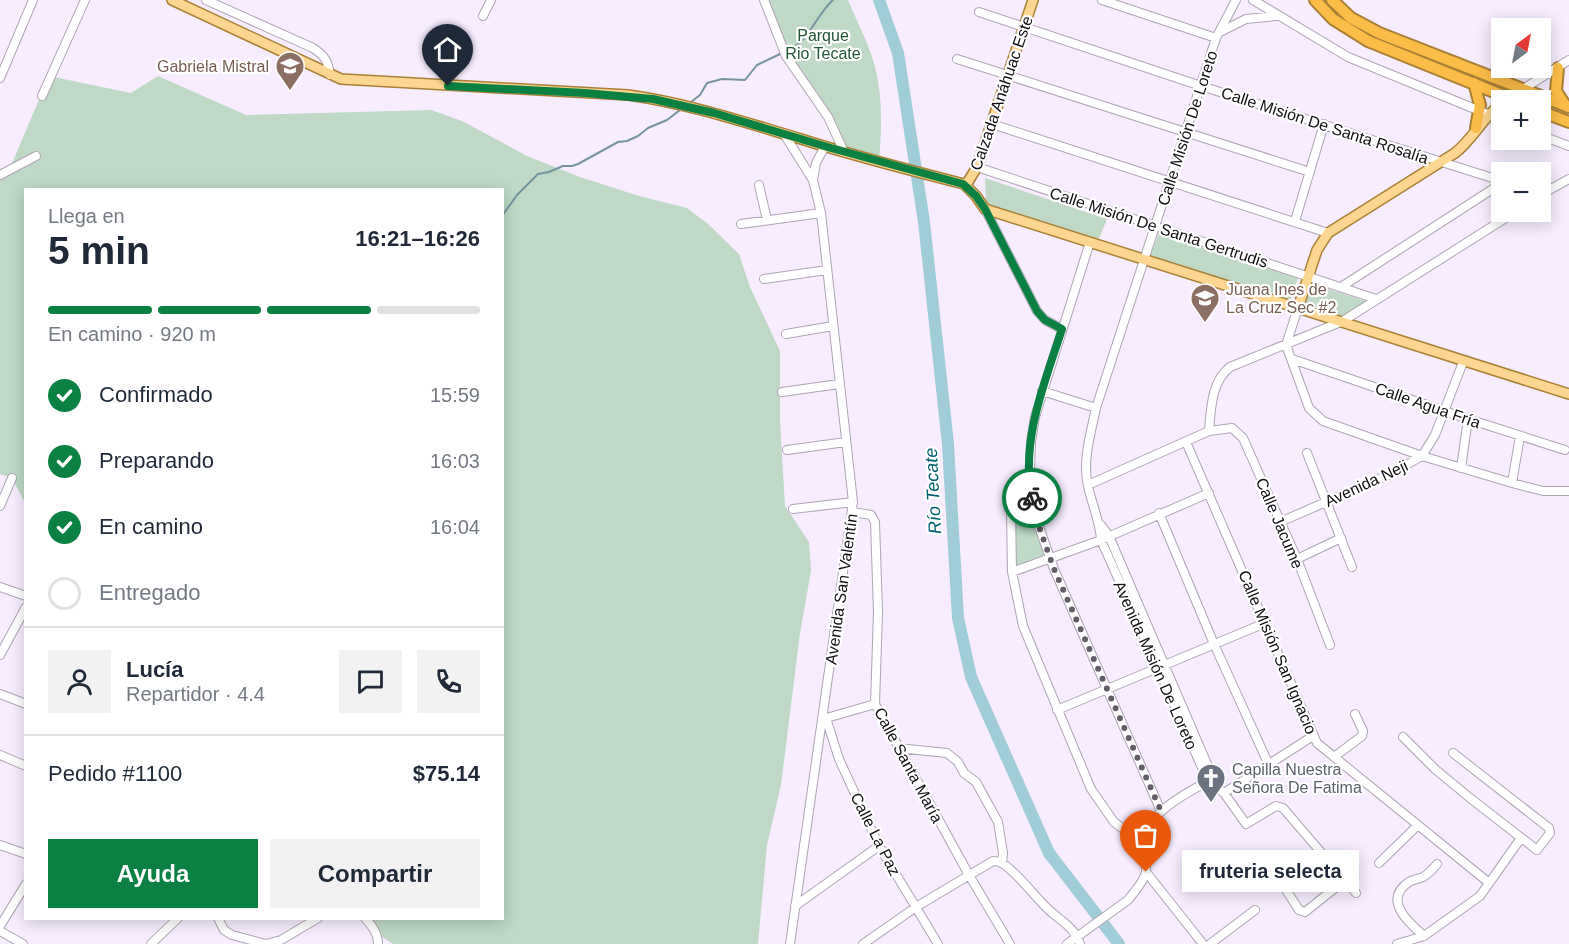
<!DOCTYPE html>
<html lang="es">
<meta charset="utf-8">
<style>
:root{--surface:#fff;--page:#f2f2f3;--text:#1f2937;--muted:#747a83;--line:#e0e1e3;--accent:#0b8043}
body{margin:0;font-family:Helvetica,sans-serif;background:var(--page);color:var(--text);height:100vh;display:flex;flex-direction:column;font-size:22px;white-space:nowrap}
*{box-sizing:border-box;margin:0}
p{font-size:20px;color:var(--muted)}
.icon{flex:none;width:33px;height:33px;fill:none;stroke:currentColor;stroke-width:2;stroke-linecap:round;stroke-linejoin:round}
.map{position:relative;flex:1;overflow:hidden}
.sheet{position:absolute;left:24px;top:188px;width:480px;height:732px;display:flex;flex-direction:column;background:var(--surface);border-radius:0px;box-shadow:0 3px 15px #0003}
.sheet>*{flex:none}
.needle{width:39px;rotate:32deg}
.buttons{position:absolute;left:1491px;top:18px;display:grid;gap:12px}
.buttons a{display:grid;place-items:center;width:60px;height:60px;border-radius:0px;background:var(--surface);box-shadow:0 3px 15px #0003;font-size:30px}
.pin{position:absolute;display:grid;place-items:center;width:51px;height:51px;color:#fff;margin:-62px -26px;border-radius:50% 50% 50% 0;rotate:-45deg;box-shadow:0 0 6px #0007}
.pin .icon{rotate:45deg}
.courier{position:absolute;display:grid;place-items:center;width:60px;height:60px;margin:-30px;border:4px solid #0b8043;border-radius:50%;background:#fff;color:#222;box-shadow:0 2px 8px #0007}
.bubble{position:absolute;height:42px;border-radius:0px;background:var(--surface);box-shadow:0 3px 15px #0003;font-size:20px;font-weight:600;line-height:42px;text-align:center}
.headline em{font-style:normal;font-weight:600}
.headline div{display:flex;flex-direction:column-reverse}
.headline{display:flex;align-items:center;justify-content:space-between;height:102px;padding:0 24px}
h1{font-size:39px;font-weight:600;line-height:45px}
.bar{display:grid;grid-template-columns:repeat(4,1fr);gap:9px 6px;align-content:center;height:72px;padding:0 24px}
.bar i{height:8px;border-radius:4px;background:var(--line)}
.bar .on{background:var(--accent)}
.bar p{grid-column:span 4}
.line{display:flex;align-items:center;gap:15px;padding:0 24px;border-top:2px solid var(--line)}
.line div{flex:1}
.round{display:grid;place-items:center;flex:none;width:63px;height:63px;border-radius:0px;background:var(--page)}
ol{padding:0 24px;list-style:none}
li{display:flex;align-items:center;gap:18px;height:66px}
li p{margin-inline-start:auto}
li .icon{padding:6px;border-radius:50%;background:var(--accent);color:#fff;stroke-width:4}
li:last-child{color:var(--muted)}
li i{width:33px;height:33px;border:3px solid var(--line);border-radius:50%}
.primary-button{display:flex;gap:12px;margin-top:auto;padding:12px 24px}
.primary-button a{flex:1;height:69px;border-radius:0px;background:var(--accent);color:#fff;font-size:24px;font-weight:600;line-height:69px;text-align:center}
.primary-button a+a{background:var(--page);color:var(--text)}
.map>svg:first-child{display:block}
</style>
<div class="map">
<svg width="1569" height="944" viewBox="0 0 1569 944">
<rect width="100%" height="100%" fill="#f7edff"/>
<path fill="#bfd9c6" d="M763,0H848C856,20 867,40 873,60C883,93 882,127 879,161L840,151L833,131L790,68Z
M49,76L131,93L158,76L246,115L431,110L462,121L527,156L580,177L639,196L687,208L708,224L739,254L750,287L780,351V422L785,506L809,542L811,571L800,633L781,785L767,845L758,944H393L379,935L367,918H502V189H26L25,503L12,478L0,474V173L7,175Z
M985,178L1107,219L1098,241L986,206Z
M1160,230L1298,278L1291,300L1150,256Z
M1307,282L1365,301L1345,318L1299,304Z
M1013,495H1031L1050,559L1013,574L1007,517Z"/>
<g fill="none" stroke-linecap="round" stroke-linejoin="round">
<path stroke="#76949e" stroke-width="2" d="M789,50C810,40 816,15 833,0
M691,102L700,95L707,83L722,79L745,80L757,65L780,54
M502,216L517,195L538,174L549,172L563,166H572L578,164L618,142L627,141L638,136L648,128L667,120L680,110"/>
<path stroke="#a0cdd8" stroke-width="12" d="M879,0L898,53L924,222L948,444L958,618L971,677L1049,853L1119,944"/>
<g stroke="#aea4b4" stroke-width="10">
<path id="minor" d="M206,0L313,48C325,56 328,61 330,75
M764,0L786,56L828,117L844,152
M1102,0L1216,38
M1236,0L1216,38L1096,408C1091,432 1082,461 1088,486C1092,505 1100,521 1101,540L1208,781L1224,793L1246,824L1276,806L1283,808L1356,893
M1253,0L1348,57L1502,120
M979,12L1201,86L1502,181
M483,16L491,0
M1220,32L1246,19L1276,16
M957,59L1310,172
M0,78L33,0
M42,96L85,0
M1509,98L1569,60
M992,124L1328,233
M784,134L813,180L821,213L853,502L790,944
M1540,135L1569,146
M977,167L1376,299
M0,175L36,156
M813,180L816,163L825,146
M759,185L767,220
M1540,195L1569,179
M985,209L1037,311L1045,320L1062,329
M1295,221L1324,124
M741,224L821,213
M1090,242L1035,417L1031,442L1030,470L1031,492L1037,521L1054,569L1161,811
M764,279L827,270
M1341,287L1502,183
M1298,308L1286,345L1309,408L1323,421L1422,456L1512,483L1543,491H1568
M786,334L833,326
M1292,359L1468,419L1565,450
M1042,391L1096,408
M782,392L839,384
M1209,431L1232,428L1243,438L1297,559L1330,645
M1186,442L1317,743L1488,882
M787,450L846,442
M1307,453L1352,567
M1461,468L1468,419
M1512,483L1520,436
M1088,485L1209,431C1211,409 1211,382 1230,367L1343,321L1515,212
M1031,492L1022,494L1016,497L1011,511L1012,572L1023,626L1091,789L1114,822L1143,844
M0,506L12,478
M793,509L853,502
M853,512L871,515L875,522L878,612L875,704L969,875L1010,944
M1159,513L1214,644L1268,763
M1280,522L1388,475L1422,456L1435,435L1463,362
M1101,525L1109,536L1216,785
M1297,559L1341,538
M1012,572L1101,540L1209,493
M0,587L26,596
M0,655L26,607
M0,694L26,704
M1057,710L1265,623
M826,718L839,759L879,846L938,944
M823,719L875,704
M1403,737L1435,769L1470,798L1537,850L1550,833L1549,828L1453,753
M898,748L947,753L958,762L964,773L976,782L998,822L1003,853L1002,863
M0,755L26,766
M1334,757L1362,736L1363,731L1355,714
M1224,793L1313,736
M0,845L26,854
M1322,853L1276,874L1299,910L1305,912L1345,880
M1379,863L1417,826
M1146,872L1203,944
M795,906L879,846
M218,918L224,930L232,935L266,944L281,940L318,918
M365,918C372,926 378,933 378,944
M0,926L26,884
M0,931L23,944
M1424,936C1409,923 1382,900 1409,882C1413,879 1419,879 1423,877C1428,874 1433,869 1437,864
M151,944L178,918
M863,944L916,907L993,861C998,861 1002,862 1006,866C1022,878 1034,896 1049,910C1061,921 1075,928 1080,944
M1067,944L1128,900C1134,892 1144,882 1146,872C1147,863 1142,853 1143,844C1144,814 1188,792 1212,779
M1210,944L1255,910
M1397,944L1424,936L1480,896L1521,838"/>
</g>
<g stroke="#aa8036" stroke-width="12">
<path id="major" d="M172,0L341,79L628,95C687,103 744,122 801,139C854,156 909,170 964,184L976,196L985,209L1569,394
M966,185L977,167L1033,0
M1298,308L1317,250L1328,233L1455,153C1473,139 1483,117 1502,103"/>
</g>
<g stroke="#aa8036" stroke-width="14">
<path id="highway" d="M1315,0L1333,19L1368,41L1514,100
M1332,0L1351,18L1379,33L1569,107
M1558,68L1556,91L1565,105
M1474,83L1480,105L1476,128
M1540,111L1569,122"/>
</g>
<use href="#minor" stroke="#fff" stroke-width="8"/>
<use href="#major" stroke="#fdd791" stroke-width="9"/>
<use href="#highway" stroke="#fcbd48" stroke-width="10"/>
</g>
<g fill="none" stroke-linecap="round" stroke-linejoin="round">
<path stroke="#635d67" stroke-width="6" stroke-dasharray="0 10.8" d="M1032,498L1037,521L1054,569L1161,811C1140,831 1143,845 1146,872"/>
<path stroke="#0b8043" stroke-width="8" d="M448,86L585,93L653,99L714,113L831,148L963,184L976,196L985,209L1037,311L1045,320L1062,329C1045,382 1020,441 1032,498"/>
</g>
<defs>
<g id="school-pin" transform="scale(1.5)"><path d="M0 17L-7.5 6A9.5 9.5 0 1 1 7.5 6Z" fill="#8d6e63" stroke="#fff"/><path d="M0-5L7-2L0 1L-7-2ZM-4 1L0 2.5L4 1V4Q0 6-4 4Z" fill="#fff"/></g>
<g id="church-pin" transform="scale(1.5)"><path d="M0 17L-7.5 6A9.5 9.5 0 1 1 7.5 6Z" fill="#6b7280" stroke="#fff"/><path d="M-1.2-6h2.4v3.5h3.3v2.4h-3.3V6h-2.4V-.1h-3.3v-2.4h3.3Z" fill="#fff"/></g>
</defs>
<g fill-rule="evenodd">
<use href="#school-pin" x="290" y="66"/>
<use href="#school-pin" x="1205" y="298"/>
<use href="#church-pin" x="1211" y="778"/>
</g>
<g text-anchor="middle" stroke-width="4.5" stroke-linejoin="round" paint-order="stroke">
<g font-size="16" fill="#215735" stroke="#fff">
<text x="823" y="41">Parque<tspan x="823" dy="18">Rio Tecate</tspan></text>
</g>
<g font-size="16" fill="#785e54" stroke="#fff" text-anchor="end">
<text x="269" y="72">Gabriela Mistral</text>
<text x="1226" y="295" text-anchor="start">Juana Ines de<tspan x="1226" dy="18">La Cruz Sec #2</tspan></text>
</g>
<g font-size="16" fill="#130f15" stroke="#fff">
<text transform="translate(1001 93) rotate(-71)" y="6">Calzada Anáhuac Este</text>
<text transform="translate(1325 125) rotate(18)" y="6">Calle Misión De Santa Rosalía</text>
<text transform="translate(1187 128) rotate(-72)" y="6">Calle Misión De Loreto</text>
<text transform="translate(1159 227) rotate(18)" y="6">Calle Misión De Santa Gertrudis</text>
<text transform="translate(1428 405) rotate(19)" y="6">Calle Agua Fría</text>
<text transform="translate(1366 483) rotate(-25)" y="6">Avenida Neji</text>
<text transform="translate(1280 523) rotate(67)" y="6">Calle Jacume</text>
<text transform="translate(841 589) rotate(-82)" y="6">Avenida San Valentín</text>
<text transform="translate(1278 652) rotate(67)" y="6">Calle Misión San Ignacio</text>
<text transform="translate(1156 665) rotate(66)" y="6">Avenida Misión De Loreto</text>
<text transform="translate(909 765) rotate(62)" y="6">Calle Santa María</text>
<text transform="translate(876 834) rotate(63)" y="6">Calle La Paz</text>
</g>
<g font-size="16" fill="#5b616d" stroke="#fff" text-anchor="start">
<text x="1232" y="775">Capilla Nuestra<tspan x="1232" dy="18">Señora De Fatima</tspan></text>
</g>
<g font-size="18" font-style="italic" fill="#016172" stroke="#fff">
<text transform="translate(933 491) rotate(-93)" y="6">Río Tecate</text>
</g>
</g>
</svg>
<div class="buttons">
<a><svg class="needle" viewBox="-14 -14 28 28"><path d="M0-13l5 13h-10z" fill="#e53935"/><path d="M0 13l5-13h-10z" fill="#747a83"/></svg></a>
<a>+</a>
<a>−</a>
</div>
<div class="pin" style="left:1146px;top:872px;background:#ea580c"><svg class="icon" aria-label="bag" viewBox="0 0 24 24"><path d="M5 8h14l-1 12H6zM9 8a3 3 0 0 1 6 0"/></svg></div>
<div class="pin" style="left:448px;top:86px;background:#1f2937"><svg class="icon" aria-label="home" viewBox="0 0 24 24"><path d="M3 11l9-7 9 7M6 9v11h12V9"/></svg></div>
<div class="courier" style="left:1032px;top:498px"><svg class="icon" aria-label="bike" viewBox="0 0 24 24"><circle cx="6" cy="16" r="4"/><circle cx="18" cy="16" r="4"/><path d="M6 16l4-8h5l3 8M10 8l3 8H6M13 5h3"/></svg></div>
<div class="bubble" style="left:1182px;top:850px;width:177px">fruteria selecta</div>
<section class="sheet">
<div class="headline"><div><h1>5 min</h1><p>Llega en</p></div><em>16:21–16:26</em></div>
<div class="bar"><i class="on"></i><i class="on"></i><i class="on"></i><i></i><p>En camino · 920 m</p></div>
<ol>
<li><svg class="icon" aria-label="check" viewBox="0 0 24 24"><path d="M5 12l5 5 9-10"/></svg>Confirmado<p>15:59</p></li>
<li><svg class="icon" aria-label="check" viewBox="0 0 24 24"><path d="M5 12l5 5 9-10"/></svg>Preparando<p>16:03</p></li>
<li><svg class="icon" aria-label="check" viewBox="0 0 24 24"><path d="M5 12l5 5 9-10"/></svg>En camino<p>16:04</p></li>
<li><i></i>Entregado</li>
</ol>
<div class="line" style="height:108px"><a class="round"><svg class="icon" aria-label="person" viewBox="0 0 24 24"><circle cx="12" cy="8" r="4"/><path d="M4 21q1-7 8-7t8 7"/></svg></a><div><b>Lucía</b><p>Repartidor · 4.4</p></div><a class="round"><svg class="icon" aria-label="chat" viewBox="0 0 24 24"><path d="M4 5h16v11H9l-5 4z"/></svg></a><a class="round"><svg class="icon" aria-label="phone" viewBox="0 0 24 24"><path d="M5 4h4l2 5-3 2q2 4 5 5l2-3 5 2v4C11 20 4 13 5 4z"/></svg></a></div>
<div class="line" style="height:78px"><div>Pedido #1100</div><b>$75.14</b></div>
<div class="primary-button"><a>Ayuda</a><a>Compartir</a></div>
</section>
</div>
